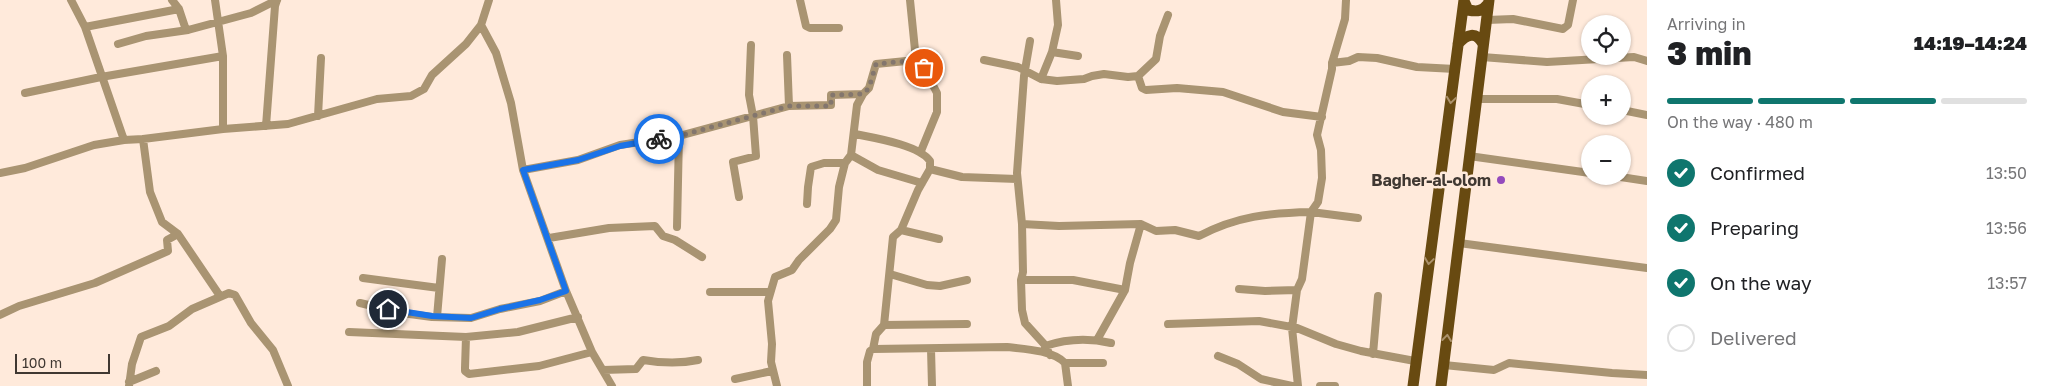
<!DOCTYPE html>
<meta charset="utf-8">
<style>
:root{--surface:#fff;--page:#f2f2f2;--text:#202124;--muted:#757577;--line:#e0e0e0;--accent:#0f766e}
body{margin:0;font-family:"Golos Text",sans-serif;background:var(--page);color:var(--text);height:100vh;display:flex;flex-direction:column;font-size:19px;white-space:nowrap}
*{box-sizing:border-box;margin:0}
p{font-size:16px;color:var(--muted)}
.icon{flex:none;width:28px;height:28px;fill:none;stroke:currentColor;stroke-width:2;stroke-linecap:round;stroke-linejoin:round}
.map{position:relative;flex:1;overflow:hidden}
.sheet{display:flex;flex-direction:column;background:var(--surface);width:400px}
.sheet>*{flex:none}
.fabs{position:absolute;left:1581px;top:15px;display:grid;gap:10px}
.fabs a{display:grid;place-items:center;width:50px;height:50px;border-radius:50%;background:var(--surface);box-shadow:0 1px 4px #0004;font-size:25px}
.scale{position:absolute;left:15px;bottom:12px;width:95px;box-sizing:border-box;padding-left:5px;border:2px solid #403832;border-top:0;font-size:14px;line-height:18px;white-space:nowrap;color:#403832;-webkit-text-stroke:4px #ffeadb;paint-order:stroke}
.pin{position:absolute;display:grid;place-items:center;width:42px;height:42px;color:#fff;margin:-21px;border:2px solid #fff;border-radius:50%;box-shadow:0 1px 5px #0007}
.courier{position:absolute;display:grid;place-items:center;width:50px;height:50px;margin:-25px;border:4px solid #1a73e8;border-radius:50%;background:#fff;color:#222;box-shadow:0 1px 6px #0007}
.head em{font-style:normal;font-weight:800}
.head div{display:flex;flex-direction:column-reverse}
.head{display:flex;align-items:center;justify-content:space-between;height:85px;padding:0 20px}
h1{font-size:32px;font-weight:800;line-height:38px}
.bar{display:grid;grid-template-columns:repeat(4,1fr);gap:8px 5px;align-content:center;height:60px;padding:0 20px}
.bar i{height:6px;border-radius:4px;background:var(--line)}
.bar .selected{background:var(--accent)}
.bar p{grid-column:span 4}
ol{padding:0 20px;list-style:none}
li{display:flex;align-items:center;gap:15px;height:55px}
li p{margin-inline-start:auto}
li .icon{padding:5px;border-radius:50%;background:var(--accent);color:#fff;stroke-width:4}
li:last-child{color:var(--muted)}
li i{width:28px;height:28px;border:2px solid var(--line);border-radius:50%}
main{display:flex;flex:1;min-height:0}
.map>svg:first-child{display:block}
</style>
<main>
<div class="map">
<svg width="1647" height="386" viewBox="0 0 1647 386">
<rect width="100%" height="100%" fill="#ffeadb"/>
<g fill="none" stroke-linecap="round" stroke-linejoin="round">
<path stroke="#a99472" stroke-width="8" d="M71,0L85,27L124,140
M172,0L179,9L185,27L188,30L251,13L277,0
M215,0L223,56V129
M800,0L806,26L810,28H839
M910,0L916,60L924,68L937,93V112L921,151
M1487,20L1513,19L1563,29L1568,25L1573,0
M481,25L496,53L511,103L523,170L566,291L592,352L612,386
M85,27L179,9
M1030,41L1024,76L1017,173L1022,224L1023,272L1021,280L1022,310L1025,323L1045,345L1050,355
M118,44L146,36L188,30
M1052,52L1078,56
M787,55L789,106
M1482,57L1547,62L1634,57L1647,61
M984,60L1018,67L1041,79L1057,81L1084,79L1092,76L1104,74L1128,77L1138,76L1156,59L1160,36L1168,15
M1332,63L1349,61L1358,57L1377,58L1417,67L1455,69
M1138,76L1142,88L1146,90L1177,88L1223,92L1283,112L1322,117
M1041,79L1052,52L1058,25L1056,0
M25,93L101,77L223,56
M1477,99H1557L1590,105
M1622,110L1647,115
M318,116L321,58
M266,126L275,6L277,0
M855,134C875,138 919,145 930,161V169L918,190L901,230L893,237L884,325L876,334L873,349L870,351L867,362V386
M143,139L150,192L162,222L178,234L220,296
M851,155L878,170L922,183
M1469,156L1590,173
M930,169L962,177L1017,179
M523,170L578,160L620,145L679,136L789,106L831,105V95L863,94
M0,173L25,168L94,145L124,140L143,139L223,129L288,124L377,99L411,96L424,89L432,75L466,44L481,25L489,0
M1614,176L1647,181
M739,197L733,162L756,156L753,116L749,95L751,45
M807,204L808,187L811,167L824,163H845
M1022,224L1059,226L1141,224L1156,231L1175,230L1199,236C1237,216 1269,213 1311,212L1318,202L1322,178L1321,150L1317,135L1332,69V63L1345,19L1346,0
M677,227L679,136
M901,230L939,239
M549,238L609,228L655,226L663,236L675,240L702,257
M1459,243L1647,268
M890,274L927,285L940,286L967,280
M363,278L439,288
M1021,280H1073L1125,290
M1239,289L1265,291L1297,290
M710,292H770
M360,303L402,313L432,317L471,318L500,309L540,301L566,291
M0,315L19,306L95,283L168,251L167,240L178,234
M437,317L442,259
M1168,324L1259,321L1297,328L1336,344L1361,351L1415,361
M884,325L967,324
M349,332L466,337L518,332L578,317
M466,337L465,368V371L469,374L539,366L592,352
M1097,340L1125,290L1130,263L1141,224
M1045,346C1066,339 1089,338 1111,343
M873,349L1007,347C1025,349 1052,350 1065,363L1068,386
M931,349L932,386
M1373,354L1378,296
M1218,356L1238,364L1261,379L1292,386
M1065,363H1103
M1444,365L1494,370L1509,363L1612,373L1647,375
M603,370L636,369L643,360C661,363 679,364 698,360
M735,379L772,371
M129,382L156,371
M129,386L132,364L141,337L169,326L192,309L229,293L235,295L251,323L273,350L288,386
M777,386L771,362L772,344L768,301L775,277L792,270L799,260L830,229L836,220L839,187L845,163L851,155L857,105L863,94L869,88L876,64L916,60
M1298,386L1292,328L1297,290L1302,279L1311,212L1358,218
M1320,386H1335"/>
<path stroke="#684a11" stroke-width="11" d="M1464,1L1468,10C1478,12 1482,11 1488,4
M1458,44C1467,34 1476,31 1483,44
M1413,386L1464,0
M1441,386L1489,0"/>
</g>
<defs><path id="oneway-chevron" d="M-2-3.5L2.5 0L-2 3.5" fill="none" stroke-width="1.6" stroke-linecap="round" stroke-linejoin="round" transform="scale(1.25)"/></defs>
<g stroke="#ac926c">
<use href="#oneway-chevron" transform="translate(1451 100) rotate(98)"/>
<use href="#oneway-chevron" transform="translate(1429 261) rotate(98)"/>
<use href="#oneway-chevron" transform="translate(1447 338) rotate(-83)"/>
</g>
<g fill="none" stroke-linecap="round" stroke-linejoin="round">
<path stroke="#83766d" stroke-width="5" stroke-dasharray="0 9" d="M659,139L679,136L789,106H831V95L863,94L869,88L876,64L916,60L924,68"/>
<path stroke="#1a73e8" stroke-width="6" d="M388,309L432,316L471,318L500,309L540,300L566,291L523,170L578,160L620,146L659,139"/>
</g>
<circle fill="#944abd" stroke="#ffeadb" stroke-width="2" cx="1501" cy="180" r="5"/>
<g text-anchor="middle" stroke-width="5" stroke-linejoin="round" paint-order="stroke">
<g font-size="16" font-weight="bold" fill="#403832" stroke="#ffeadb" text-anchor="end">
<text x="1491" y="186">Bagher-al-olom</text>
</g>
</g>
</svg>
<div class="fabs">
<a><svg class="icon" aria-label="locate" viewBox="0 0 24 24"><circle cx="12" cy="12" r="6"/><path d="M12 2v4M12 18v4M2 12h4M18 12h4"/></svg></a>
<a>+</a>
<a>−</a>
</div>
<div class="scale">100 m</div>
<div class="pin" style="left:924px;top:68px;background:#ea580c"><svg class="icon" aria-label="bag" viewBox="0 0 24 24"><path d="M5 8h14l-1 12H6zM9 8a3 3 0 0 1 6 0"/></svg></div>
<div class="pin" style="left:388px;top:309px;background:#1f2937"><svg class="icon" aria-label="home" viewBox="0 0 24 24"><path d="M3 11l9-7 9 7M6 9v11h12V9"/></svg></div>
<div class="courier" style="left:659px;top:139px"><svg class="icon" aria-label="bike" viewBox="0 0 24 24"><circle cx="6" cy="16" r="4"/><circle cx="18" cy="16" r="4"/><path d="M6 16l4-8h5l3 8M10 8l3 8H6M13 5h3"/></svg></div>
</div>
<section class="sheet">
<div class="head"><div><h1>3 min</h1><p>Arriving in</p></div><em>14:19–14:24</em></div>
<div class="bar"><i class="selected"></i><i class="selected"></i><i class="selected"></i><i></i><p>On the way · 480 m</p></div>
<ol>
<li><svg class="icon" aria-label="check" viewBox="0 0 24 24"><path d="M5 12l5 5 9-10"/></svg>Confirmed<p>13:50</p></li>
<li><svg class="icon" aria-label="check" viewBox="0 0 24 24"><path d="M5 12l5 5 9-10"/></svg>Preparing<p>13:56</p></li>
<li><svg class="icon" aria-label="check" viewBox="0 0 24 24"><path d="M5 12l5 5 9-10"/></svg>On the way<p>13:57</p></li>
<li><i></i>Delivered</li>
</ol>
</section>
</main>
